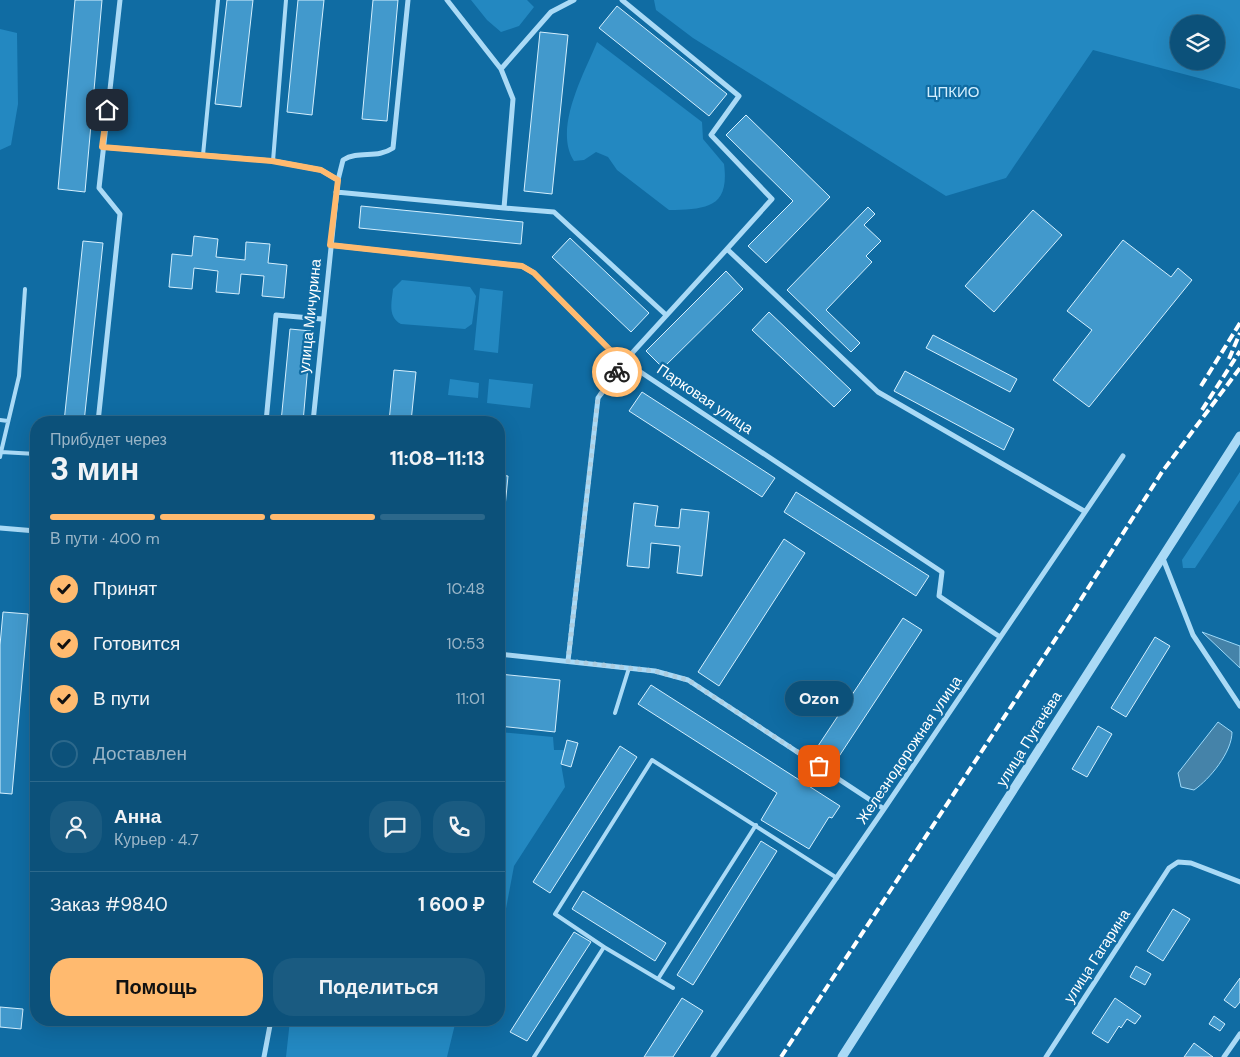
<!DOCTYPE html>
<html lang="ru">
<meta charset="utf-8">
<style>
:root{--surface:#0c517a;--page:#1a5b81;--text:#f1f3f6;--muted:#9ab5c7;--line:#2c688b;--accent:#ffba6f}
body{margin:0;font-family:"DM Sans",sans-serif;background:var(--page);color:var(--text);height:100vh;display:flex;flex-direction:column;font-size:19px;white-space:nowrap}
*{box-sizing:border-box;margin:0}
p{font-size:16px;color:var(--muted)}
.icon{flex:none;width:28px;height:28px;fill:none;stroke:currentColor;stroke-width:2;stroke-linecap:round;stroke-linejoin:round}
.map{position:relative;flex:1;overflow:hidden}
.panel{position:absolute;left:30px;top:416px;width:475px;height:610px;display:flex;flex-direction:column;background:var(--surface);border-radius:20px;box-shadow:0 5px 20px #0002,0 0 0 1px var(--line)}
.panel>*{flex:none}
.tools{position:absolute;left:1170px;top:15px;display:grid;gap:10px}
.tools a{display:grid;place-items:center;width:55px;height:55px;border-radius:50%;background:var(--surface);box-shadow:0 5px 20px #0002,0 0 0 1px var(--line);font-size:25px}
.pin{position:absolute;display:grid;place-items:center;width:42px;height:42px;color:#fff;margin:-21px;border-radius:10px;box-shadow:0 2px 8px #0006}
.courier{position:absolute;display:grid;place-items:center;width:50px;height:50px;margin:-25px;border:4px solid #ffba6f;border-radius:50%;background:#fff;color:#222;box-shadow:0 1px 6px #0007}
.bubble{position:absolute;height:35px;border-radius:18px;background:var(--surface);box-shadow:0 5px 20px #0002,0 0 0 1px var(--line);font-size:16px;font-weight:800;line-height:35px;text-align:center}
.summary em{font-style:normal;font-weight:800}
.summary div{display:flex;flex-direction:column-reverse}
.summary{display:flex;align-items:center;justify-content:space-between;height:85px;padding:0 20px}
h1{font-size:32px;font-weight:800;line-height:38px}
.bar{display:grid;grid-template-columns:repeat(4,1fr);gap:8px 5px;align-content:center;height:60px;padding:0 20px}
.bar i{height:6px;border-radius:4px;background:var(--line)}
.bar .selected{background:var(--accent)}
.bar p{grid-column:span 4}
.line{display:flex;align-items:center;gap:12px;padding:0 20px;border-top:1px solid var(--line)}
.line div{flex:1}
.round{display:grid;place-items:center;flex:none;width:52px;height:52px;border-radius:20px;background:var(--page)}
ol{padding:0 20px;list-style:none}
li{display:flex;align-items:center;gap:15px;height:55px}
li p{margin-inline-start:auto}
li .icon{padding:5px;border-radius:50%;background:var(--accent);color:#111;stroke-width:4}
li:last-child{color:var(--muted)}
li i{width:28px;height:28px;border:2px solid var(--line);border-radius:50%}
.button{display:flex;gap:10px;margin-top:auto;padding:10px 20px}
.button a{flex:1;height:58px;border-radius:20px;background:var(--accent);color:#111;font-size:20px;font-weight:800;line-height:58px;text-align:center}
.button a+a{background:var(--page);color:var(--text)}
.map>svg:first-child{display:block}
</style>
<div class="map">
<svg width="1240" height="1057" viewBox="0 0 1240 1057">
<rect width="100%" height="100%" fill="#106ca3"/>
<path fill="#2388c1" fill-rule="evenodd" d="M471,0H527L534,7L519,26L501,32L487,20Z
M654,0H1240V89L1093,50L1006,178L946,196L693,38L656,10ZM1179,24H1216V61H1179Z
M0,29L17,33L18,104L11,145L0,150Z
M597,42L702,122L703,139L724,164C730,209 705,209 669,210L617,170L608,157L596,152L584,160L574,161C553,129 584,74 597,42Z
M402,280L470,287L476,296L472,324L465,329L401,324C387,317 392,301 393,289Z
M480,288L503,291L498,353L474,350Z
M450,379L479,383L478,398L448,395Z
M489,379L533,384L530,408L487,403Z
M1240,472V500L1195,568H1183L1182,560Z
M499,732L553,737L554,750H565L561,764L565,787L514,866L499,946Z
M290,1020H456L447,1057H286Z"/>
<path fill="#4583a9" stroke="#9cd9f9" d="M1202,632L1240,646V668Z
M1218,722L1232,732C1232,752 1210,779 1194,790L1181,787L1178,773Z"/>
<path fill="#4299cc" stroke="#d4effe" d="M75,0H102L85,192L58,189Z
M227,0H253L241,107L215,104Z
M298,0H324L312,115L287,112Z
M373,0H398L387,121L362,119Z
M617,6L727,94L709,116L599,28Z
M540,32L568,35L552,194L524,191Z
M746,115L830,197L766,263L748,246L793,201L726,135Z
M361,206L523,222L521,244L359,228Z
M868,207L875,214L864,225L881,241L866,256L872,262L826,310L860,343L851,352L787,290Z
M1033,210L1062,235L994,312L965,286Z
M194,236L218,239L216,257L245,260L246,242L270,244L268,263L287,265L284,298L262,296L264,276L241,274L239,294L216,292L218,271L194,268L192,289L169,287L172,254L192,256Z
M570,238L649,313L631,332L552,257Z
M1123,240L1171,277L1178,268L1192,280L1089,407L1053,380L1092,330L1067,311Z
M83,241L103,243L84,422H64Z
M726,271L743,289L663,368L646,351Z
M769,312L851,390L834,407L752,330Z
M290,329L311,331L303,422H281Z
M933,335L1017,379L1010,392L926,348Z
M394,370L416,372L411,422H389Z
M905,371L1014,429L1004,450L894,391Z
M642,392L775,478L762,497L629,411Z
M499,475L508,476L505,507H499Z
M796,492L929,576L916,596L784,512Z
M634,503L658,506L655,526L679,528L681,509L709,512L702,576L677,573L680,546L651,543L649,568L627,566Z
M784,539L805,553L719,686L698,672Z
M3,612L28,614L12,794L0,793V645Z
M903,618L922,630L834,764L814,752Z
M1155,637L1170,646L1126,717L1111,708Z
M499,674L560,680L555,732L499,726Z
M651,685L840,806L832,818L829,817L809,849L761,820L777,793L638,704Z
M1098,726L1112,734L1087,777L1072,769Z
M567,740L578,743L571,767L561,764Z
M620,746L637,757L550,893L533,882Z
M761,841L777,851L693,985L677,975Z
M583,891L666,943L655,961L572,909Z
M1173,909L1190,919L1163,961L1147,951Z
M574,932L591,942L527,1041L510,1032Z
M1136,966L1151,974L1145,985L1130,977Z
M1240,978V1002L1235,1008L1224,1000Z
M682,998L703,1011L673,1057H644Z
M1115,998L1141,1016L1135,1024L1127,1019L1121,1028L1119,1026L1108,1043L1092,1033Z
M0,1007L23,1009L21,1029L0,1027Z
M1214,1016L1225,1024L1220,1031L1209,1024Z
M1194,1043L1213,1057H1184Z"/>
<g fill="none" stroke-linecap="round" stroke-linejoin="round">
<path stroke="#aadaf6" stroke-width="4" d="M203,155L218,0
M273,161L286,0
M0,420L8,421
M1,452L19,376L25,289
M0,457L1,452L36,454
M615,713L629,668
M604,947L555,914L652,760L837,878
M658,979L756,825
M534,1057L604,947L673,988"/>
<path stroke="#aadaf6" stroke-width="5" d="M622,0L739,96L711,135L772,199L727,249L878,392L1084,511
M501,69L551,12L574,0
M102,147L273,161L321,170L338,180
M336,192L504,208L513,99L501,69L447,0
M504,208L554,212L665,314
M330,245L522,266L534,273L623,363L642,373L942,572L939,596L1000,637
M98,422L120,214L99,188L120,0
M266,422L276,315L322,319
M313,422L338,180L343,160C359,150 377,159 393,148L408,0
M0,528L36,531
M1162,556L1193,635L1240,706
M499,654L655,671L688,680L884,809
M568,661L598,398L623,363L727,249
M264,1057L271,1020
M713,1057L884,809L1123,456
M1046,1057L1169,868L1178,862L1191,863L1240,882
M1224,1057L1240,1034"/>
<path stroke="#aadaf6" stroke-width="9" d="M842,1057L1240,436"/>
<path stroke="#fff" stroke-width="4" stroke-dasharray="9 4" stroke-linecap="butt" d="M1229,359L1240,333
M1201,386L1240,323
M1202,410L1240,351
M781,1057L1064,626L1162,472L1240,368"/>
</g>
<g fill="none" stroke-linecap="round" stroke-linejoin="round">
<path stroke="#abccdf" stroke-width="5" stroke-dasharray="0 9" d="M617,372L598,398L568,661L655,671L688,680L819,766"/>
<path stroke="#ffba6f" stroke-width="6" d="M107,110L102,147L272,161L321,170L338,180L330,245L522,266L534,273L623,363L617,372"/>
</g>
<g text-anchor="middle" stroke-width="4.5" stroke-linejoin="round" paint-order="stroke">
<g font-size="15" fill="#d4effe" stroke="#106ca3">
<text x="953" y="97">ЦПКИО</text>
</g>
<g font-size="15" fill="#fff" stroke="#106ca3">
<text transform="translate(310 316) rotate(-84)" y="5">улица Мичурина</text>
<text transform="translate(705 399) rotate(34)" y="5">Парковая улица</text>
<text transform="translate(1029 739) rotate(-58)" y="5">улица Пугачёва</text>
<text transform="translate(909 750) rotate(-56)" y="5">Железнодорожная улица</text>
<text transform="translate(1097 956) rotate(-57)" y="5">улица Гагарина</text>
</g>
</g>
</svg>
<div class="tools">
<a><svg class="icon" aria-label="layers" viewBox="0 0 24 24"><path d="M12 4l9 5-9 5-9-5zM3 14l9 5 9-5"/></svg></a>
</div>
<div class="pin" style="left:819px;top:766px;background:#ea580c"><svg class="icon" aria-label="bag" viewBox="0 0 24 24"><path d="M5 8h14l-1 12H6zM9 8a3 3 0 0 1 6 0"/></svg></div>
<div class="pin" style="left:107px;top:110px;background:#1f2937"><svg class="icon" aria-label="home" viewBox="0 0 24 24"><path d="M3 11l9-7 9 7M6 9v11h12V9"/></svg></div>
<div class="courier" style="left:617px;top:372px"><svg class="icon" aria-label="bike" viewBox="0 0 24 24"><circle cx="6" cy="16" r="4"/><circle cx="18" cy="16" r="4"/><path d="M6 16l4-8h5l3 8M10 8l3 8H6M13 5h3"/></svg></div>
<div class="bubble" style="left:785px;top:681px;width:68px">Ozon</div>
<section class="panel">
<div class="summary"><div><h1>3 мин</h1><p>Прибудет через</p></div><em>11:08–11:13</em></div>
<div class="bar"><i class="selected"></i><i class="selected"></i><i class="selected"></i><i></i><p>В пути · 400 m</p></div>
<ol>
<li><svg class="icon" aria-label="check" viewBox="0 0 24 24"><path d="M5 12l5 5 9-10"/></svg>Принят<p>10:48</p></li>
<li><svg class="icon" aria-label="check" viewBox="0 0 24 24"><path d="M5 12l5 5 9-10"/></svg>Готовится<p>10:53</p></li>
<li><svg class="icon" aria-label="check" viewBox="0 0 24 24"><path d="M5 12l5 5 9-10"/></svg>В пути<p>11:01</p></li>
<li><i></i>Доставлен</li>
</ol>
<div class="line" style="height:90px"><a class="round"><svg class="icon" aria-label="person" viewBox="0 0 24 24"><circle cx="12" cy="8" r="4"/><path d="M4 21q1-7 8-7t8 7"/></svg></a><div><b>Анна</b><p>Курьер · 4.7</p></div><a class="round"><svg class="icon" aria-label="chat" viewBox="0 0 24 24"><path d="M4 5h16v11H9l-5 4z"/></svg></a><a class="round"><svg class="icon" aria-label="phone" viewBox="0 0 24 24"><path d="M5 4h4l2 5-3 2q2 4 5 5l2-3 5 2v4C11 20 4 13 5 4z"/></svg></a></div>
<div class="line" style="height:65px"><div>Заказ #9840</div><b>1 600 ₽</b></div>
<div class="button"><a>Помощь</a><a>Поделиться</a></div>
</section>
</div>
